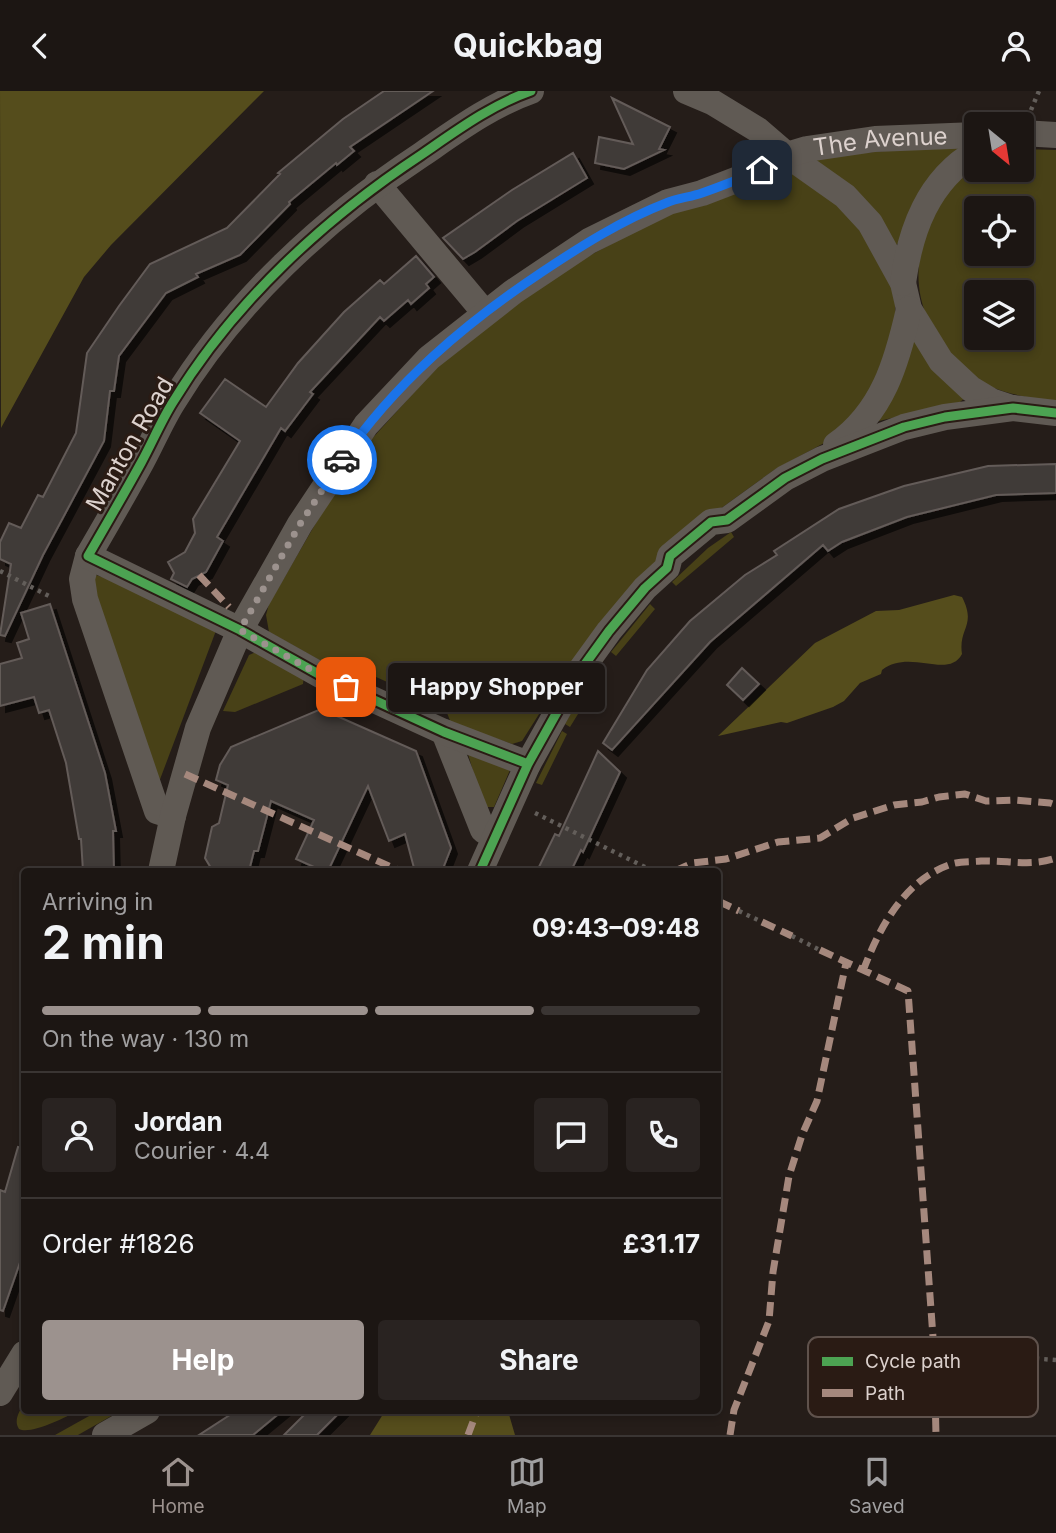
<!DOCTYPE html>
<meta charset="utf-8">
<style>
:root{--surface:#1c1613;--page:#292321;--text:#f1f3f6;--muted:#a09fa0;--line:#3a3533;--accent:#9c928e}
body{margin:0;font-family:Inter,sans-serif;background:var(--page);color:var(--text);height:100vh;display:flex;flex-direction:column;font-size:26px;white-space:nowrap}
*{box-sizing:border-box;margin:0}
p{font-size:23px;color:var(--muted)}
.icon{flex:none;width:38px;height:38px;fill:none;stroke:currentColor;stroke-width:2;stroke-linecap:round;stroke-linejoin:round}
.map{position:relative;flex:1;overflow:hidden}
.sheet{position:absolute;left:21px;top:777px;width:700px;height:546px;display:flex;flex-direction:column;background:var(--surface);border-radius:7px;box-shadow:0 4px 10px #0003,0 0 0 2px var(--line)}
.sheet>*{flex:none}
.needle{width:46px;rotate:150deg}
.controls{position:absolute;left:964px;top:21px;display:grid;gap:14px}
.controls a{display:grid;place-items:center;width:70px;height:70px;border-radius:7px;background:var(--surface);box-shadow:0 4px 10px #0003,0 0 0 2px var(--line);font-size:35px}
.pin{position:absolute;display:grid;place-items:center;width:60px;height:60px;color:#fff;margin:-30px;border-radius:14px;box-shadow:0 4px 10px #0006}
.courier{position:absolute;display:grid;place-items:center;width:70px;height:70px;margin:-35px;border:5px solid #1a73e8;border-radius:50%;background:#fff;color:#222;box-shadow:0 2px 9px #0007}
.bubble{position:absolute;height:49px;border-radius:7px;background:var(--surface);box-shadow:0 4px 10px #0003,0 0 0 2px var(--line);font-size:23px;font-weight:700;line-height:49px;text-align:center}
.headline em{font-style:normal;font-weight:700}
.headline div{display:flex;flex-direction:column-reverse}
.headline{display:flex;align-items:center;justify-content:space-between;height:119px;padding:0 21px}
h1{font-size:46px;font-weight:700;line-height:52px}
.bar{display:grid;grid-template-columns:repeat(4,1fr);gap:10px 7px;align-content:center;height:84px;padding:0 21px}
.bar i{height:9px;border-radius:5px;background:var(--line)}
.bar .current{background:var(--accent)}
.bar p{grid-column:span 4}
.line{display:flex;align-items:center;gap:18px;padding:0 21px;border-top:2px solid var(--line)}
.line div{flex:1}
.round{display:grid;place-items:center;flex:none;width:74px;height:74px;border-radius:7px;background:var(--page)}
.button{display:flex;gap:14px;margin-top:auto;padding:14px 21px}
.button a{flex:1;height:80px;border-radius:7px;background:var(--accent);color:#fff;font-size:28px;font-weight:700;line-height:80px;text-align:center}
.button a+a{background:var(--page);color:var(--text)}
header{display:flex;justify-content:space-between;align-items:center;height:91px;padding:0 21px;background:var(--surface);font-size:32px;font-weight:700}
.dock{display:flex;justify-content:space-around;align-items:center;height:98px;border-top:2px solid var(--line);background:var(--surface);font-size:19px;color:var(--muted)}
.dock a{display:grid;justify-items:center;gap:4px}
.dock .current{color:var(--accent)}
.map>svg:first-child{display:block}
</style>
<header><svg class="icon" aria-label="back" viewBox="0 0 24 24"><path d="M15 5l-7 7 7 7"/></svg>Quickbag<svg class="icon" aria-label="person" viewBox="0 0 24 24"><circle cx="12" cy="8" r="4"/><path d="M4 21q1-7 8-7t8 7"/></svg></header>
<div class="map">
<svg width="1056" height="1344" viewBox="0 0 1056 1344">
<defs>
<filter id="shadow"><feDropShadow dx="6" dy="6" stdDeviation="0" flood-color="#0009"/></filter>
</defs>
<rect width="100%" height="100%" fill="#251d19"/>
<path fill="#484117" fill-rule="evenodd" d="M962,53L896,155L815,69L819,66Z
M1022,58L1056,59V311C1024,306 992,301 966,282C957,275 950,261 944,252C939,244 932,237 929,230C902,176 930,106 976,74V79H1022ZM976,117H1022V163H976ZM976,201H1022V247H976Z
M780,81L795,82L833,101L887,175L895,212L896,232L890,272L839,344L774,379L684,444L572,571L522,650L512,653L451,632L445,617L336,568L332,576L269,541L266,524L269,513L320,425L369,351L437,276L557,182L675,119Z
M916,250L965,307L960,311L879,330L877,329L906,255Z
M731,441L734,446L676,495L672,491L708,457Z
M89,482L116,490L217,537L156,699Z
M650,513L655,518L616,565L611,561Z
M258,560L304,583L303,593L235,621L223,620L249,564Z
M584,598L591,602L570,636L565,633Z
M562,640L567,643L542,694L536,692Z
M468,663L510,679L494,716H486L482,710Z
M24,1312V1320H77C65,1327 30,1344 19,1338C13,1329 20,1320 24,1312Z
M98,1320H120L78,1344H55Z"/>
<path fill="#554d1c" d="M0,0H264L111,154L84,186L1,337Z
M954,504L962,506C977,535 958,537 962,563C948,589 910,557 882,579L881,583L860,592L844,610L833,616L787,632L781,631L718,645L815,552L876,520L899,519Z
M385,1320H508L515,1344H370Z"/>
<path fill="#413a38" stroke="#635b59" stroke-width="2" filter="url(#shadow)" d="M384,0H433L350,56L354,60L337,74L336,72L289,111L290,113L240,164L196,183L198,186L166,202L119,265L114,300H110L104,350L43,464L5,545L0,544L11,473L0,468V451L9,432L21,437L38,404L43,406L76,342L87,262L119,215L150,173L227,137L280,83L278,82L343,28Z
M612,7L670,36L659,58L664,59L624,78L595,72L599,46L633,53Z
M573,62L587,87L517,130L475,161L463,168L443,147L512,99Z
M416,165L434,186L426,193L429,197L411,213L408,209L384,230L380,226L310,301L313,303L285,340L281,337L217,446L223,450L206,481L192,488L187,496L171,488L174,482L168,471L185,461L195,442L193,428L240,350L200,322L225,288L266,316L298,272L344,221L380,189L384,193Z
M1056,373V402L996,404L907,426L842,451L828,460L823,454L710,551L612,659L603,652L647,579L690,530L745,484L777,464L774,460L839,418L904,395L988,375Z
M50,513L105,682L116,740H113L114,780H83L81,748H79L66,672L49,619L39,622L34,606L0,615V573L22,567L17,552L29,548L21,522Z
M742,577L759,593L743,609L727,594Z
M321,618L416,660L451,757L442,780H421L414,777L405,743L389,750L368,695L328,780H323L296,768L314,729L271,710L258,760H254L249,780H224L211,777L205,767L212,736L219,732L228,694L216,689L220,674L231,656Z
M598,660L620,681L583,761L581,759L571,780H537L555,743L559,745Z
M18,1056L24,1057V1160L3,1220L0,1219V1099L5,1101Z
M236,1320H282L253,1344H199Z
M308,1320H341L317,1344H284Z"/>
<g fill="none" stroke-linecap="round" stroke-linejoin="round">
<path stroke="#635e5a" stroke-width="4.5" stroke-dasharray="3.5 5" stroke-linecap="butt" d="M1031,19L1039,0
M0,480L51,506
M535,722L653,780
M739,820L762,831
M792,845L820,859
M934,1260L1056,1269"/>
<g stroke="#605a54" stroke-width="26">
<path d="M686,0L712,11L758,39L787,64L845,105L870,132L903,192L909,218L941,270L971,298L991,310L1012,317"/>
<path d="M1022,42L1056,44"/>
<path d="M377,93L485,222"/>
<path d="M903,192C910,140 928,89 976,61"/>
<path d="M836,354C883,321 897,271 909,218"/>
<path d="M88,465L82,488L85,508L157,720L173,725"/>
<path d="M444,641L483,739L495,746"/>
<path d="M528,673L444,641L322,585L240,539L88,465C106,434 124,403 141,372C152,352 161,330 173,311C234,211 324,128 421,64C456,40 491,14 531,0"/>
<path id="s1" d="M161,780L173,725L198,637L240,539L300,433L366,334L429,267L513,201L589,150L668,111L702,102L762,79L787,64L807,58L875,48L976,44"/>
<path d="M480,780L528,673L580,580L609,540L645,497L667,477L670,465L711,431L727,429L785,387L822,368L904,336L945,326L1013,317L1056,322"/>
<path d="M0,1302L24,1263"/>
<path d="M105,1344L147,1320"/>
</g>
<path stroke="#a5887d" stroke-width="7" stroke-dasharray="14 7" stroke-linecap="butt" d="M199,484L229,516
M185,683L400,780
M653,780H655
M675,780L693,772L726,768L778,751L820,747L853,727L894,714L922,711L939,706L965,703L986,710L1014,709L1050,712L1056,714
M718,810L739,820
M762,831L792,845
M820,859L908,900L934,1260L936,1344
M863,880C879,837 904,790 949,774C958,770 972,771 981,770C1008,769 1031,776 1056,767
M468,1344L477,1320
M730,1344L734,1319L769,1230L773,1181L789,1085L802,1044L817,1010L846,872"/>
<g stroke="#2a1b14" stroke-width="13">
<path id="cycleway" d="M528,673L444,641L322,585L240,539L88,465C106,434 124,403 141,372C152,352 161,330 173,311C234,211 324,128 421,64C456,40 491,14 531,0
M480,780L528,673L580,580L609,540L645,497L667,477L670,465L711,431L727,429L785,387L822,368L904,336L945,326L1013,317L1056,322"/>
</g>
<use href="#cycleway" stroke="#4ca352" stroke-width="9"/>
</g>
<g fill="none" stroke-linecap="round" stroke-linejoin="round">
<path stroke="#9c928e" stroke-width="7" stroke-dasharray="0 12.6" d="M342,369L300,433L240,539L322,585L346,596"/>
<path stroke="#1a73e8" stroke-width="9" d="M342,369C395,292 464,233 542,181C581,155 622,129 666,112C678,107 691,106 702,102C722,95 742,87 762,79"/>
</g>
<g text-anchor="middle" stroke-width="6" stroke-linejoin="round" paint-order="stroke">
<g font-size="24" fill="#dcd1cd" stroke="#2a1b14">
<text dy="8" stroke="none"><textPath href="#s1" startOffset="1097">The Avenue</textPath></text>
<text transform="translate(130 353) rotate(-60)" y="8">Manton Road</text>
</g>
</g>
<rect x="808" y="1246" width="230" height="80" rx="10" fill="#2a1b14" stroke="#5f524c" stroke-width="2"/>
<rect x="822" y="1266" width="31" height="9" fill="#4ca352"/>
<rect x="822" y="1298" width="31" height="8" fill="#a5887d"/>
<g font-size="19" fill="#dcd1cd">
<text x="865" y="1277">Cycle path</text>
<text x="865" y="1309">Path</text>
</g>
</svg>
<div class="controls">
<a><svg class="needle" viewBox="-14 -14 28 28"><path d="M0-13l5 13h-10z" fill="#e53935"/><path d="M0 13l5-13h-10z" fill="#a09fa0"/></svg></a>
<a><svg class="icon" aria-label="locate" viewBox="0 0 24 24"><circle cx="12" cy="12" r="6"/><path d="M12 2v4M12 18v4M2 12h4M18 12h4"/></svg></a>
<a><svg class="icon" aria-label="layers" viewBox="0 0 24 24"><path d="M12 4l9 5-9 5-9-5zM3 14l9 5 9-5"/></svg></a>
</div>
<div class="pin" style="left:346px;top:596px;background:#ea580c"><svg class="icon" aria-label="bag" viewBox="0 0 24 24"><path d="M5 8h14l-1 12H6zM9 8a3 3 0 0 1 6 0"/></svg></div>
<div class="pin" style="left:762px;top:79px;background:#1f2937"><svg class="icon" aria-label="home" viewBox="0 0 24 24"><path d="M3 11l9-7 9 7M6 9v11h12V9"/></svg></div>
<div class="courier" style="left:342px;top:369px"><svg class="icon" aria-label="car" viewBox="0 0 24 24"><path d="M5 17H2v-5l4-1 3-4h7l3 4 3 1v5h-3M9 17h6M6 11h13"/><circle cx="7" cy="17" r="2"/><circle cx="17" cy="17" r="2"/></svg></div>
<div class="bubble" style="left:388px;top:572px;width:217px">Happy Shopper</div>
<section class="sheet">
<div class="headline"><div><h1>2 min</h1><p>Arriving in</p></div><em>09:43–09:48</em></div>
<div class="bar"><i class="current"></i><i class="current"></i><i class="current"></i><i></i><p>On the way · 130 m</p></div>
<div class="line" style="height:126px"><a class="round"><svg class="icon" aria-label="person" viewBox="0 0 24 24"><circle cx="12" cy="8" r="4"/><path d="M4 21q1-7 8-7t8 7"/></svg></a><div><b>Jordan</b><p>Courier · 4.4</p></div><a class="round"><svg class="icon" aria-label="chat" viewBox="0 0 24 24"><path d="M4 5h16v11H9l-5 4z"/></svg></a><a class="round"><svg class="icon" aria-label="phone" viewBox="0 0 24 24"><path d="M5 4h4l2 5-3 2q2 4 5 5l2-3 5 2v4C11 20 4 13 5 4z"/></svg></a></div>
<div class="line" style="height:91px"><div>Order #1826</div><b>£31.17</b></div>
<div class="button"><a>Help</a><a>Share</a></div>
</section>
</div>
<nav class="dock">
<a class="current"><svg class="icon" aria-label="home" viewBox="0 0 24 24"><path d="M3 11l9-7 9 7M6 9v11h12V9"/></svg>Home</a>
<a><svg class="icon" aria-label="map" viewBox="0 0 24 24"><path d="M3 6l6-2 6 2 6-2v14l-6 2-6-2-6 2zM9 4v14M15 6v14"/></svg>Map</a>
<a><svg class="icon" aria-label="saved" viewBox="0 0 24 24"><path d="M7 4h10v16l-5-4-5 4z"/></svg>Saved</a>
</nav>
